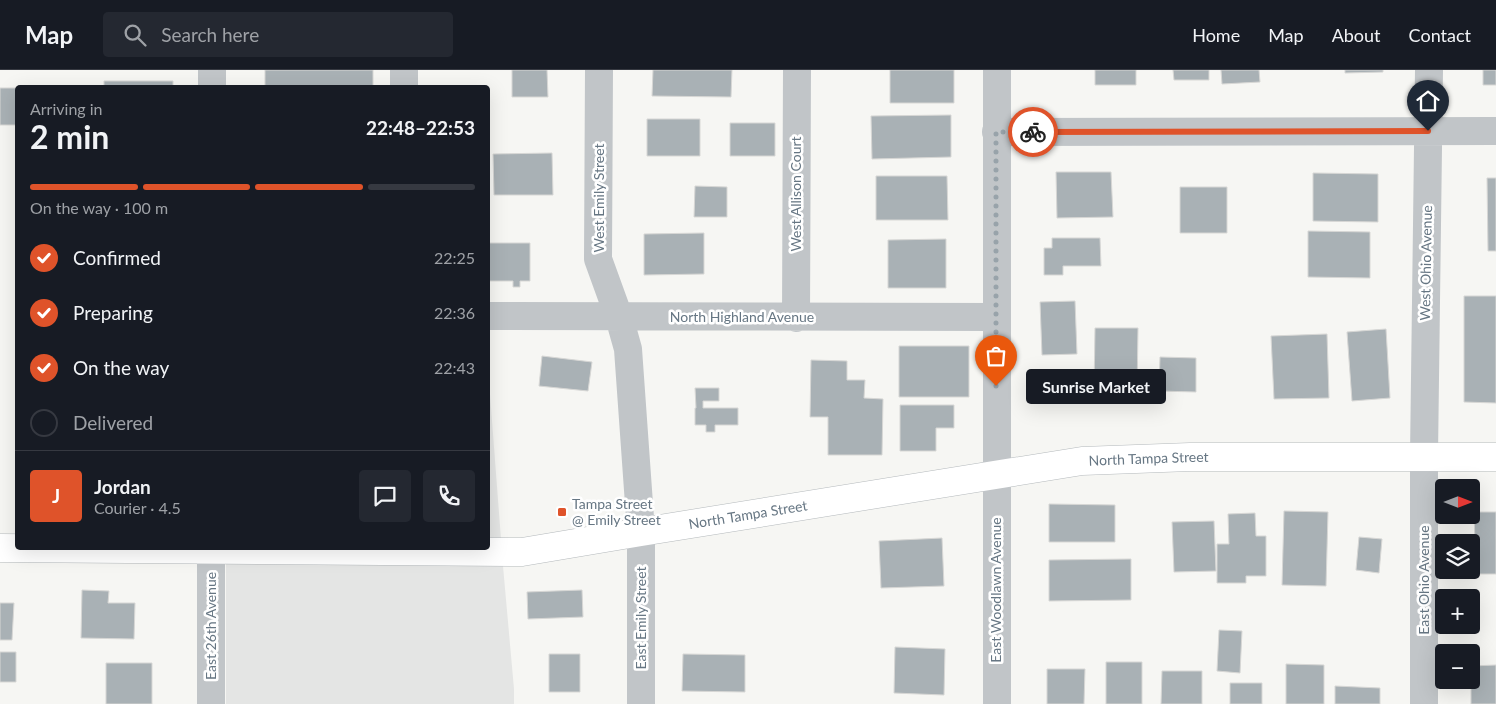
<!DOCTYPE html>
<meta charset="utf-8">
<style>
:root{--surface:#171b24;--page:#242831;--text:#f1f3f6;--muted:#9ea1a6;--line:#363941;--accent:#df532a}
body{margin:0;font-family:Lato,sans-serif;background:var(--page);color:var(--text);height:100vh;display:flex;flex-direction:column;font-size:19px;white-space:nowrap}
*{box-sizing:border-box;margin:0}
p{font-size:16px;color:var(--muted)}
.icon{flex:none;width:28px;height:28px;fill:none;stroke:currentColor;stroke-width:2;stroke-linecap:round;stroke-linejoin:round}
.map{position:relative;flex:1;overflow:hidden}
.side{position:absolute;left:15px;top:15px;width:475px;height:465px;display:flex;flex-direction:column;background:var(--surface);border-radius:5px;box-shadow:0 5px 20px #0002}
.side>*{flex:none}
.needle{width:32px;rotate:90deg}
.fabs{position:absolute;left:1435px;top:409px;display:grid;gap:10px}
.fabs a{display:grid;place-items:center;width:45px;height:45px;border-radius:5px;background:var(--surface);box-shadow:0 5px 20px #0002;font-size:25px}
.pin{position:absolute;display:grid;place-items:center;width:42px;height:42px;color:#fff;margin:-51px -21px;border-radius:50% 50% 50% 0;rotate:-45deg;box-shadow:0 0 5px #0007}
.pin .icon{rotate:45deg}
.courier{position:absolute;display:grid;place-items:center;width:50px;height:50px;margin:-25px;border:4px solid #df532a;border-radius:50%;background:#fff;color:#222;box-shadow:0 1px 6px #0007}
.bubble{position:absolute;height:35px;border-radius:5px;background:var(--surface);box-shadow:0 5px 20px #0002;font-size:16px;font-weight:700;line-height:35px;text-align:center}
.headline em{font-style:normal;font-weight:700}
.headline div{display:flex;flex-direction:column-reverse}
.headline{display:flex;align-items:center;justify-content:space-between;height:85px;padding:0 15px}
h1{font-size:32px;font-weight:700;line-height:38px}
.bar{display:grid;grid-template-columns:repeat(4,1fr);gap:8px 5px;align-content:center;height:60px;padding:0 15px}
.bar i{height:6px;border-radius:4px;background:var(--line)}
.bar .active{background:var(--accent)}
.bar p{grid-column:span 4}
.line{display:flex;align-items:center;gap:12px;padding:0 15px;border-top:1px solid var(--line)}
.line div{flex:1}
.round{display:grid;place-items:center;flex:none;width:52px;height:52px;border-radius:5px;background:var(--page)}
ol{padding:0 15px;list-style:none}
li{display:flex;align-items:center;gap:15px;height:55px}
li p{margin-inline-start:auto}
li .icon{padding:5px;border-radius:50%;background:var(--accent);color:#fff;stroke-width:4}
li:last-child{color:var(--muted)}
li i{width:28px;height:28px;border:2px solid var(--line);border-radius:50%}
header{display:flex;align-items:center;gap:30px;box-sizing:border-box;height:70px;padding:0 25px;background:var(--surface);border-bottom:1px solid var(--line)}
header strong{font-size:24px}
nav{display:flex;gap:28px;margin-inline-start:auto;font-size:18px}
.search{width:350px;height:45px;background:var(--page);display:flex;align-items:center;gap:12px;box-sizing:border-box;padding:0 18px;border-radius:5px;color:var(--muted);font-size:19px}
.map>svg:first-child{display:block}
</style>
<header>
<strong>Map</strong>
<div class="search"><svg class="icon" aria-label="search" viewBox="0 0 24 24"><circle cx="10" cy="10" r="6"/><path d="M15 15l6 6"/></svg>Search here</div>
<nav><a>Home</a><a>Map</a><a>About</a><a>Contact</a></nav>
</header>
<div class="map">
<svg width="1496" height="634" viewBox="0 0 1496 634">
<rect width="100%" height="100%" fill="#f6f6f3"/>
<path fill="#e4e5e4" d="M488,298L501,469L488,468Z
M226,492L503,496L514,619V634H226Z"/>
<path fill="#a9b1b5" stroke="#d7d7d5" d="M265,0H373V18H265Z
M512,0H547L548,27H512Z
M653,0H732L731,27L652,26Z
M890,0H954V33H890Z
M1095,0H1136V15H1095Z
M1173,0H1209V10H1174Z
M1221,0H1259L1260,12L1222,14Z
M1345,0H1383V2L1345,3Z
M1483,0H1496V15H1483Z
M104,11H173V18H104Z
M0,18H17L18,55H0Z
M951,45V87L872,89L871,46Z
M647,49H700V86H647Z
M730,53H775V86H730Z
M552,83L553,125H494L493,84Z
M1056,102H1111L1113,147L1057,148Z
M1313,103L1378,104V152L1313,151Z
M876,106H947L948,150H876Z
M1487,108H1496V181H1488Z
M695,116L727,117V147H694Z
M1180,117H1227V163H1180Z
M1308,161L1370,162V208L1308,207Z
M704,163V204L644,205V164Z
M1052,168H1100L1101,196H1063V205H1044V178H1052Z
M946,169V218H888V170Z
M488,173H530V211H520V217H513V211H488Z
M1464,226H1496V333L1464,332Z
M1075,231L1077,284L1042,285L1040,232Z
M1095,258H1138L1137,323H1094Z
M1386,259L1390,328L1352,331L1347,262Z
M1327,264L1329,328L1274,329L1271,266Z
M899,276H969V327H899Z
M542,286L592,292L588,321L539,316Z
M1160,287L1196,288V322L1159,321Z
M811,290L847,291V310H865L864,328L883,329L882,385H828V347H810Z
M695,318H719V331H703V338H738V355H715V362H706V355H695V338H696Z
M900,335H954V358H936V381H900Z
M1049,434L1115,435V472H1049Z
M1284,441L1328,442L1326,516L1282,515Z
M1474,442H1496V504H1476Z
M1255,443L1256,466H1266V506H1246V513H1217V474H1229L1228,444Z
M1214,451L1216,501L1174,502L1172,452Z
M1359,467L1382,469L1379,503L1356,500Z
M942,468L944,516L881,518L879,471Z
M1131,489V530L1049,531V490Z
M82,520L109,521L108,533H135L134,569L81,568Z
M582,520L583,547L528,549L527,522Z
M0,533H14L12,570H0Z
M1219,560L1242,561L1240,603L1217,601Z
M895,577L945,579L944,625L894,623Z
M0,582H16V612H0Z
M549,584H580V622H549Z
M683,584L745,585V622L682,621Z
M1106,592H1142V634H1106Z
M106,593H152V634H106Z
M1286,594L1324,595V634H1286Z
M1496,595V634H1471V596Z
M1047,599H1085L1084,634H1047Z
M1162,601H1202V634H1161Z
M1230,613H1262V634H1230Z
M1335,616L1380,618V634H1335Z"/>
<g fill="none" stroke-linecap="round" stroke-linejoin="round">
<g stroke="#b4b9bc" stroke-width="29">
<g id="major">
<path id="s1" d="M0,478L522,482L641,462L1082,391L1190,387H1496"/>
</g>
</g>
<path stroke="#c1c5c8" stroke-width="28" d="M404,0V18
M599,0L598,189L619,247L628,279L641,462V634
M212,18V0
M996,62L1496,61
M488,246L997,247
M796,248L797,0
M211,634V478
M997,634V0
M1424,634V386L1429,0"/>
<use href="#major" stroke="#fff" stroke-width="28"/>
</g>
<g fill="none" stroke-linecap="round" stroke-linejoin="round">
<path stroke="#98a3aa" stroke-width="5" stroke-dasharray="0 9" d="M996,316V62H1033"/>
<path stroke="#df532a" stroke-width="6" d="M1033,62L1428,61"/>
</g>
<rect fill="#df532a" stroke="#fff" stroke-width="2" x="557" y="437" width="10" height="10" rx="2.5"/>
<g text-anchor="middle" stroke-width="5" stroke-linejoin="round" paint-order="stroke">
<g font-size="14" fill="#667683" stroke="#fff">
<text transform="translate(796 124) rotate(-90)" y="5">West Allison Court</text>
<text transform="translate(599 128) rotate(-90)" y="5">West Emily Street</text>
<text transform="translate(1426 193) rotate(-89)" y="5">West Ohio Avenue</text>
<text x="742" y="252">North Highland Avenue</text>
<text dy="5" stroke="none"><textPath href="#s1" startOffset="1156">North Tampa Street</textPath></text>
<text dy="5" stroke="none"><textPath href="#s1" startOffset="751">North Tampa Street</textPath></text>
<text transform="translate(1424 510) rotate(-90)" y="5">East Ohio Avenue</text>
<text transform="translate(996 520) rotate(-90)" y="5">East Woodlawn Avenue</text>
<text transform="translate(641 548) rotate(-90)" y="5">East Emily Street</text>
<text transform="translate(211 556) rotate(-90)" y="5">East 26th Avenue</text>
</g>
<g font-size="14" fill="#667683" stroke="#fff" text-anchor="start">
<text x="572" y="439">Tampa Street<tspan x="572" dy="16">@ Emily Street</tspan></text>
</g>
</g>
</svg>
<div class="fabs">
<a><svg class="needle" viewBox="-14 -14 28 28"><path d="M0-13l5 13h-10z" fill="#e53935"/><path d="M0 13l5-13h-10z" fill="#9ea1a6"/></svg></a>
<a><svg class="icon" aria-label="layers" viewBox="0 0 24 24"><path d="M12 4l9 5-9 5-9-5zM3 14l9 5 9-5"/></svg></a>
<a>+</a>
<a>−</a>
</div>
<div class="pin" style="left:996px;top:316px;background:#ea580c"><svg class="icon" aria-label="bag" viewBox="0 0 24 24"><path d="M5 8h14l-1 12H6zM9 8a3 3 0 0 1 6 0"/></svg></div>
<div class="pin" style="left:1428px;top:61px;background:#1f2937"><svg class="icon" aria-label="home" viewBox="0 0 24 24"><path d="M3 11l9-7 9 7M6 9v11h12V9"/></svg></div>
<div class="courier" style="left:1033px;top:62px"><svg class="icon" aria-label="bike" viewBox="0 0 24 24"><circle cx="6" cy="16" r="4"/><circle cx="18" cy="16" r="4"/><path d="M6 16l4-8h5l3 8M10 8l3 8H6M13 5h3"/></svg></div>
<div class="bubble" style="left:1026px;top:299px;width:140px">Sunrise Market</div>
<section class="side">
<div class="headline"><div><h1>2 min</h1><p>Arriving in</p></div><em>22:48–22:53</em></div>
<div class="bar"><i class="active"></i><i class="active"></i><i class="active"></i><i></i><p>On the way · 100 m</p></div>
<ol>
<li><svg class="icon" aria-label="check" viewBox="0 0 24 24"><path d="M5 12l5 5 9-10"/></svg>Confirmed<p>22:25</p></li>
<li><svg class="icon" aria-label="check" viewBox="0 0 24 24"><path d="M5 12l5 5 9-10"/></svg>Preparing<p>22:36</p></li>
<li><svg class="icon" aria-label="check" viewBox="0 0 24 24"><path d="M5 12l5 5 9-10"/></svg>On the way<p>22:43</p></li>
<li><i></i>Delivered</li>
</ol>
<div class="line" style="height:90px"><b class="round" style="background:var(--accent);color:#fff">J</b><div><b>Jordan</b><p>Courier · 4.5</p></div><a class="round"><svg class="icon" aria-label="chat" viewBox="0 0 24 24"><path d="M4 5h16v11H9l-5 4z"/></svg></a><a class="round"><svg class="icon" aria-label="phone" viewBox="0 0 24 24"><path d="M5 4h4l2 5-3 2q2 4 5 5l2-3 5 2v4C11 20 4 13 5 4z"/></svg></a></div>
</section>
</div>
